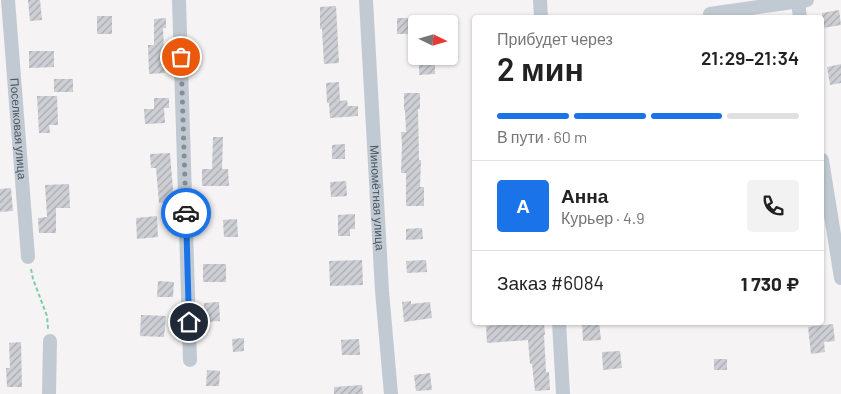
<!DOCTYPE html>
<html lang="ru">
<meta charset="utf-8">
<style>
:root{--surface:#fff;--page:#f2f2f2;--text:#222;--muted:#767676;--line:#e0e0e0;--accent:#1a73e8}
body{margin:0;font-family:Barlow,sans-serif;background:var(--page);color:var(--text);height:100vh;display:flex;flex-direction:column;font-size:19px;white-space:nowrap}
*{box-sizing:border-box;margin:0}
p{font-size:16px;color:var(--muted)}
.icon{flex:none;width:28px;height:28px;fill:none;stroke:currentColor;stroke-width:2;stroke-linecap:round;stroke-linejoin:round}
.map{position:relative;flex:1;overflow:hidden}
.side{position:absolute;left:472px;top:15px;width:352px;height:310px;display:flex;flex-direction:column;background:var(--surface);border-radius:5px;box-shadow:0 1px 4px #0004}
.side>*{flex:none}
.needle{width:32px;rotate:95deg}
.fabs{position:absolute;left:408px;top:15px;display:grid;gap:10px}
.fabs a{display:grid;place-items:center;width:50px;height:50px;border-radius:5px;background:var(--surface);box-shadow:0 1px 4px #0004;font-size:25px}
.pin{position:absolute;display:grid;place-items:center;width:42px;height:42px;color:#fff;margin:-21px;border:2px solid #fff;border-radius:50%;box-shadow:0 1px 5px #0007}
.courier{position:absolute;display:grid;place-items:center;width:50px;height:50px;margin:-25px;border:4px solid #1a73e8;border-radius:50%;background:#fff;color:#222;box-shadow:0 1px 6px #0007}
.overview em{font-style:normal;font-weight:600}
.overview div{display:flex;flex-direction:column-reverse}
.overview{display:flex;align-items:center;justify-content:space-between;height:85px;padding:0 25px}
h1{font-size:32px;font-weight:600;line-height:38px}
.bar{display:grid;grid-template-columns:repeat(4,1fr);gap:8px 5px;align-content:center;height:60px;padding:0 25px}
.bar i{height:6px;border-radius:4px;background:var(--line)}
.bar .active{background:var(--accent)}
.bar p{grid-column:span 4}
.line{display:flex;align-items:center;gap:12px;padding:0 25px;border-top:1px solid var(--line)}
.line div{flex:1}
.round{display:grid;place-items:center;flex:none;width:52px;height:52px;border-radius:5px;background:var(--page)}
.map>svg:first-child{display:block}
</style>
<div class="map">
<svg width="841" height="394" viewBox="0 0 841 394">
<defs>
<pattern id="building-hatch" width="6" height="6" patternUnits="userSpaceOnUse" patternTransform="scale(1.25)"><rect width="6" height="6" fill="#cdcfd5"/><path d="M-1 1l2-2M0 6l6-6M5 7l2-2" fill="none" stroke="#a8abb0"/></pattern>
</defs>
<rect width="100%" height="100%" fill="#f5f3f3"/>
<path fill="url(#building-hatch)" d="M28,0H40L42,20L30,21Z
M336,6L339,63L324,64L322,29H320V7Z
M839,10L841,25L822,28V13Z
M97,16H112V34H97Z
M166,18V28H163L165,73L149,74L148,45H154V19Z
M397,18H411L412,34H397Z
M29,51H54V67L29,68Z
M435,63V74L419,75V64Z
M841,64V83L830,85L827,67Z
M54,79H73V92H54Z
M339,82L340,101L347,100L348,106H358V116L330,118L329,103H327L326,83Z
M404,93H420V109H418L419,160H421L420,187H424V206H406V173H401L402,144L401,132H406L405,110H404Z
M37,96H57L58,125H49L50,133H39Z
M154,98H169V108H164L165,123L145,124L144,109H154Z
M213,137H223L222,169H228L229,186H202V169H212Z
M345,144V159H332V145Z
M170,153L174,202L159,203L156,168H151L150,154Z
M346,181L347,196L331,197L330,182Z
M69,184L70,208H56V233H39L38,218L47,217L45,185Z
M11,188L13,211L0,212V189Z
M355,214V229H350V236H338V215Z
M157,216L158,237L137,239L136,218Z
M237,219L238,237H224L223,220Z
M422,228L423,239L406,240V229Z
M362,260L363,285L330,286L329,261Z
M426,260L427,272L407,273L406,261Z
M203,264H226V282H203Z
M158,281L174,282L173,297H157Z
M411,301V304L430,302L432,318L404,322L402,302Z
M219,302L220,321L205,322L204,303Z
M141,315L166,316L164,337L140,336Z
M529,322H544L545,335H544L546,372H549L550,390L535,391L532,364H530L528,340L487,343L486,326Z
M582,322H599L601,340L583,341Z
M833,324L835,341L824,342L825,352L811,354L808,327Z
M244,338V351L233,352L232,339Z
M359,339L360,355H342L341,340Z
M21,342L22,387H7L6,368H10L9,343Z
M620,351L622,368L603,370L602,352Z
M714,359H727V370H714Z
M207,370L220,371L219,386H206Z
M430,373L432,390L416,391L414,375Z
M362,385L363,394H334V387Z"/>
<g fill="none" stroke-linecap="round" stroke-linejoin="round">
<path stroke="#7ad0a6" stroke-width="2" stroke-dasharray="4 2.5" stroke-linecap="butt" d="M31,269L33,279L47,316L48,329"/>
<g stroke="#c1cad2" stroke-width="14">
<path id="s1" d="M8,0L28,257"/>
<path d="M179,0L190,360"/>
<path id="s2" d="M366,0L382,291L391,394"/>
<path d="M540,0L541,18"/>
<path d="M798,1L800,18"/>
<path d="M710,14L807,0"/>
<path d="M822,160L841,278"/>
<path d="M559,322L563,394"/>
<path d="M49,394L50,341"/>
</g>
</g>
<g fill="none" stroke-linecap="round" stroke-linejoin="round">
<path stroke="#868d94" stroke-width="5" stroke-dasharray="0 9" d="M181,57L186,213"/>
<path stroke="#1a73e8" stroke-width="6" d="M186,213L189,322"/>
</g>
<g text-anchor="middle" stroke-width="4" stroke-linejoin="round" paint-order="stroke">
<g font-size="12" fill="#4a5661" stroke="#fff">
<text dy="4" stroke="none"><textPath href="#s1" startOffset="129">Поселковая улица</textPath></text>
<text dy="4" stroke="none"><textPath href="#s2" startOffset="198">Миномётная улица</textPath></text>
</g>
</g>
</svg>
<div class="fabs">
<a><svg class="needle" viewBox="-14 -14 28 28"><path d="M0-13l5 13h-10z" fill="#e53935"/><path d="M0 13l5-13h-10z" fill="#767676"/></svg></a>
</div>
<div class="pin" style="left:181px;top:57px;background:#ea580c"><svg class="icon" aria-label="bag" viewBox="0 0 24 24"><path d="M5 8h14l-1 12H6zM9 8a3 3 0 0 1 6 0"/></svg></div>
<div class="pin" style="left:189px;top:322px;background:#1f2937"><svg class="icon" aria-label="home" viewBox="0 0 24 24"><path d="M3 11l9-7 9 7M6 9v11h12V9"/></svg></div>
<div class="courier" style="left:186px;top:213px"><svg class="icon" aria-label="car" viewBox="0 0 24 24"><path d="M5 17H2v-5l4-1 3-4h7l3 4 3 1v5h-3M9 17h6M6 11h13"/><circle cx="7" cy="17" r="2"/><circle cx="17" cy="17" r="2"/></svg></div>
<section class="side">
<div class="overview"><div><h1>2 мин</h1><p>Прибудет через</p></div><em>21:29–21:34</em></div>
<div class="bar"><i class="active"></i><i class="active"></i><i class="active"></i><i></i><p>В пути · 60 m</p></div>
<div class="line" style="height:90px"><b class="round" style="background:var(--accent);color:#fff">А</b><div><b>Анна</b><p>Курьер · 4.9</p></div><a class="round"><svg class="icon" aria-label="phone" viewBox="0 0 24 24"><path d="M5 4h4l2 5-3 2q2 4 5 5l2-3 5 2v4C11 20 4 13 5 4z"/></svg></a></div>
<div class="line" style="height:65px"><div>Заказ #6084</div><b>1 730 ₽</b></div>
</section>
</div>
